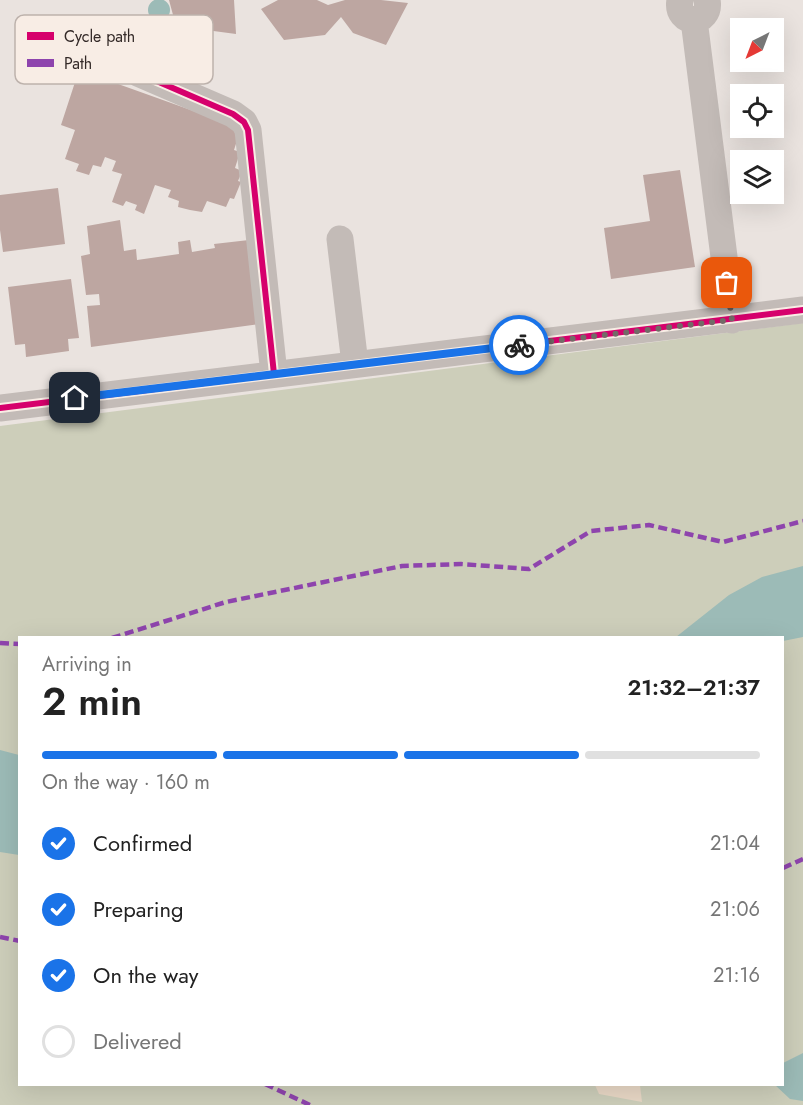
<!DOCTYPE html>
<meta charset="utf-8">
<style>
:root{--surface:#fff;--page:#f6f6f6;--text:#222;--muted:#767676;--line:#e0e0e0;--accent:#1a73e8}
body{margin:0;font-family:Jost,sans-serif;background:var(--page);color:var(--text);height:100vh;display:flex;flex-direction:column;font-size:22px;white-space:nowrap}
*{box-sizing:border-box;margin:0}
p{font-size:20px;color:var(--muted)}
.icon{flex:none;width:33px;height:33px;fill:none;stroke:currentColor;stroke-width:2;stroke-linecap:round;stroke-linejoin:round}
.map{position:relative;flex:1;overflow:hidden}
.sheet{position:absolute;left:18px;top:636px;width:766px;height:450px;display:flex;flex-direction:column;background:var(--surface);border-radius:0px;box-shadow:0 6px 24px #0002}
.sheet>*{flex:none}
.needle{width:39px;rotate:222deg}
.tools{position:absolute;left:730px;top:18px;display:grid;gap:12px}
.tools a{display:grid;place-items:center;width:54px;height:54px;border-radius:0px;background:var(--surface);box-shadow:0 6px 24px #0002;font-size:30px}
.pin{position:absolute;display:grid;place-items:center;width:51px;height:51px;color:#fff;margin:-26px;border-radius:12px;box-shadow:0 3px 9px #0006}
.courier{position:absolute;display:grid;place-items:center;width:60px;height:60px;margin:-30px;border:4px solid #1a73e8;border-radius:50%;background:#fff;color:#222;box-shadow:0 2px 8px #0007}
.overview em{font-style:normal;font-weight:600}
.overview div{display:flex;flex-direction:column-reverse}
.overview{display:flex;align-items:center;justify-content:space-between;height:102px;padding:0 24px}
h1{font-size:39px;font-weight:600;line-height:45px}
.bar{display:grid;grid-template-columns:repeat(4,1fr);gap:9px 6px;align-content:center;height:72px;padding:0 24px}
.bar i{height:8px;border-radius:4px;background:var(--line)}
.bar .current{background:var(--accent)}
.bar p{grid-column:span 4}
ol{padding:0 24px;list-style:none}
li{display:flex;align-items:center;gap:18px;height:66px}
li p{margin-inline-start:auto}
li .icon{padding:6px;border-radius:50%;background:var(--accent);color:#fff;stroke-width:4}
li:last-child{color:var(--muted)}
li i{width:33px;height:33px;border:3px solid var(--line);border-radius:50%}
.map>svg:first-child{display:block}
</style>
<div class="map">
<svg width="803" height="1105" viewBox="0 0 803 1105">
<rect width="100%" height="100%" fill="#eae3df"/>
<path fill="#cdceba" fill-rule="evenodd" d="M803,323V1105H0V426ZM20,638H783V1084H20Z"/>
<path fill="#e9d8c6" d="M595,1085H640L642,1102L599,1094Z"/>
<path fill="#9cbbb7" d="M148 10a11 11 0 1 1 22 0a11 11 0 1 1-22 0Z
M803,566V637L783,641V638L676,637L729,595L762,577Z
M0,750L19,755V855L0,852Z
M803,1053V1101L790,1099L775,1085L783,1084V1063Z"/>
<path fill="#bda6a1" d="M169,0H234L236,34L176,26Z
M278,0H317L328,5L345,0H381L408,3L386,45L353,33L341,17L325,35L284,40L261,9Z
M79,70L241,128L234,150L240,152L235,168L242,171L238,181L241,182L234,199L230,198L226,207L207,201L202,212L190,210L178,207L179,201L168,197L171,190L155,185L144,214L135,210L137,205L126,201L123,206L112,202L122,174L112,171L116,161L105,157L101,167L93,165L89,175L76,171L79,164L65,159L75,130L61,125Z
M680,170L695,267L611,279L604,228L650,221L643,175Z
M58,188L65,244L3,252L0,230V195Z
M120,220L124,251L136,249L137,260L179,254L178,242L190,240L192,252L215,248L214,244L249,240L260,324L91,347L87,306L100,305L99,294L86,295L81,256L90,254L87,226Z
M71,279L79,338L68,339L69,351L26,357L25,344L15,345L8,287Z"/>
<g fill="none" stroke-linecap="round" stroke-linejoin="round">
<path stroke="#c3bbb7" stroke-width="27" d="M680,0C675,26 712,26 707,0
M694,20L732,320
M138,73L233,114L244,122L248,130L274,374
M340,239L355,364
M0,408L803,310"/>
<path stroke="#8e44ad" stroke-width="4.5" stroke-dasharray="9 4.5" stroke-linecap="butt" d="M112,638L226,602L402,566L461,564L529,569L591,531L649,525L723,542L803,521
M0,643L20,644
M783,868L803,859
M0,937L20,941
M265,1084L310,1105"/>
<g stroke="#f8ede5" stroke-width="10">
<path id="cycleway" d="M138,73L233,114L244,122L248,130L274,374
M0,408L803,310"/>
</g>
<use href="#cycleway" stroke="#d6006c" stroke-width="6"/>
</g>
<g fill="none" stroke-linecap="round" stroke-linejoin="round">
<path stroke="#736a67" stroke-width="6" stroke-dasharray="0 10.8" d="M519,345L732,320L727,283"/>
<path stroke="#1a73e8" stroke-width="8" d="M75,398L519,345"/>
</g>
<rect x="15" y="15" width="198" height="69" rx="9" fill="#f8ede5" stroke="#bdb2ac" stroke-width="1.5"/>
<rect x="27" y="32" width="27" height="8" fill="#d6006c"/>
<rect x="27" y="59" width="27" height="8" fill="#8e44ad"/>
<g font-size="16" fill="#332927">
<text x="64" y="42">Cycle path</text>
<text x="64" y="69">Path</text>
</g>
</svg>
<div class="tools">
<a><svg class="needle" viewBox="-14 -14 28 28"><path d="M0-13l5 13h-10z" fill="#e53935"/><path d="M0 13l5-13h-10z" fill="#767676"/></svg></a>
<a><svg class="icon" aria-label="locate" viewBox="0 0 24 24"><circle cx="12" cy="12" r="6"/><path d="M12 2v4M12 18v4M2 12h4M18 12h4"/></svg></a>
<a><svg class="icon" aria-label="layers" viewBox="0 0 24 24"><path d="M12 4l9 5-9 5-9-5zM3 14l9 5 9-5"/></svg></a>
</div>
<div class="pin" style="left:727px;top:283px;background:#ea580c"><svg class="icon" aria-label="bag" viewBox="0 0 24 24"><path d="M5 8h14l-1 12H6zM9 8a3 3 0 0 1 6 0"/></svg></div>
<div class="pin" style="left:75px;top:398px;background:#1f2937"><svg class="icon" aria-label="home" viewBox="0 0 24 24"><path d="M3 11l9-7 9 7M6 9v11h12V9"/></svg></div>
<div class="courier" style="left:519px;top:345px"><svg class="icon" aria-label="bike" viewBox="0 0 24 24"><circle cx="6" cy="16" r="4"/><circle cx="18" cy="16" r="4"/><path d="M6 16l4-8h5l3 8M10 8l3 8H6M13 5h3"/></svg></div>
<section class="sheet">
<div class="overview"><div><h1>2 min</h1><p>Arriving in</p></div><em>21:32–21:37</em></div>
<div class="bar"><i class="current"></i><i class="current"></i><i class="current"></i><i></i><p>On the way · 160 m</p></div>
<ol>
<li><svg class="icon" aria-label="check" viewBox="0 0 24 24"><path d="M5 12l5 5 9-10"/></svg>Confirmed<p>21:04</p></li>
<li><svg class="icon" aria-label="check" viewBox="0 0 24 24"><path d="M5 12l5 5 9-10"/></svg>Preparing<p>21:06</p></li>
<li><svg class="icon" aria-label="check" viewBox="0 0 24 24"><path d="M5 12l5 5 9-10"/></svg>On the way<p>21:16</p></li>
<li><i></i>Delivered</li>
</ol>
</section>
</div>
